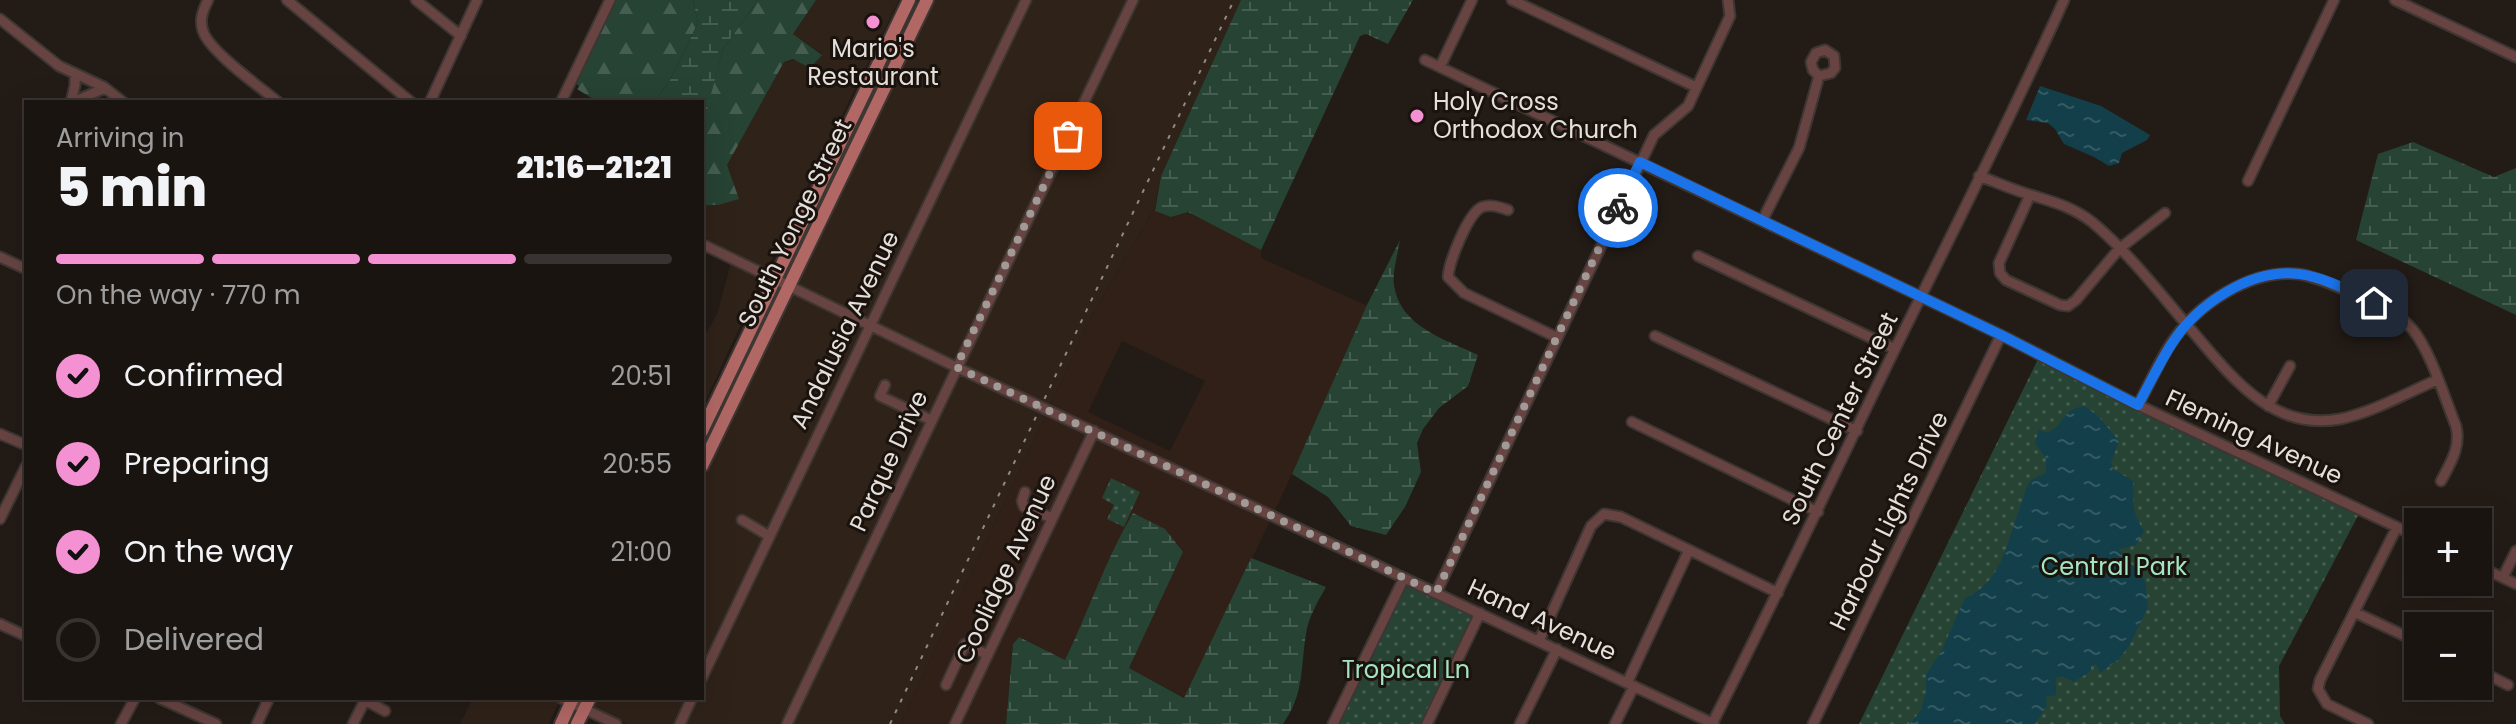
<!DOCTYPE html>
<meta charset="utf-8">
<style>
:root{--surface:#1a1410;--page:#231d19;--text:#f1f3f6;--muted:#9f9e9f;--line:#383330;--accent:#f491d3}
body{margin:0;font-family:Poppins,sans-serif;background:var(--page);color:var(--text);height:100vh;display:flex;flex-direction:column;font-size:30px;white-space:nowrap}
*{box-sizing:border-box;margin:0}
p{font-size:26px;color:var(--muted)}
.icon{flex:none;width:44px;height:44px;fill:none;stroke:currentColor;stroke-width:2;stroke-linecap:round;stroke-linejoin:round}
.map{position:relative;flex:1;overflow:hidden}
.side{position:absolute;left:24px;top:100px;width:680px;height:600px;display:flex;flex-direction:column;background:var(--surface);border-radius:0px;box-shadow:0 8px 32px #0002,0 0 0 2px var(--line)}
.side>*{flex:none}
.controls{position:absolute;left:2404px;top:508px;display:grid;gap:16px}
.controls a{display:grid;place-items:center;width:88px;height:88px;border-radius:0px;background:var(--surface);box-shadow:0 8px 32px #0002,0 0 0 2px var(--line);font-size:40px}
.pin{position:absolute;display:grid;place-items:center;width:68px;height:68px;color:#fff;margin:-34px;border-radius:16px;box-shadow:0 4px 12px #0006}
.courier{position:absolute;display:grid;place-items:center;width:80px;height:80px;margin:-40px;border:6px solid #1a73e8;border-radius:50%;background:#fff;color:#222;box-shadow:0 2px 10px #0007}
.head em{font-style:normal;font-weight:800}
.head div{display:flex;flex-direction:column-reverse}
.head{display:flex;align-items:center;justify-content:space-between;height:136px;padding:0 32px}
h1{font-size:52px;font-weight:800;line-height:60px}
.bar{display:grid;grid-template-columns:repeat(4,1fr);gap:12px 8px;align-content:center;height:96px;padding:0 32px}
.bar i{height:10px;border-radius:6px;background:var(--line)}
.bar .selected{background:var(--accent)}
.bar p{grid-column:span 4}
ol{padding:0 32px;list-style:none}
li{display:flex;align-items:center;gap:24px;height:88px}
li p{margin-inline-start:auto}
li .icon{padding:8px;border-radius:50%;background:var(--accent);color:#111;stroke-width:4}
li:last-child{color:var(--muted)}
li i{width:44px;height:44px;border:4px solid var(--line);border-radius:50%}
.map>svg:first-child{display:block}
</style>
<div class="map">
<svg width="2516" height="724" viewBox="0 0 2516 724">
<defs>
<pattern id="forest-firs" width="22" height="20" patternUnits="userSpaceOnUse" patternTransform="scale(2)"><rect width="22" height="20" fill="#264334"/><path d="M5 1l3.5 6h-7zM16 11l3.5 6h-7z" fill="#455e51"/></pattern>
<pattern id="wetland-marsh" width="20" height="14" patternUnits="userSpaceOnUse" patternTransform="scale(2)"><rect width="20" height="14" fill="#264334"/><path d="M1 5h8M5 5V1M11 12h8M15 12V8" fill="none" stroke="#455e51"/></pattern>
<pattern id="park-dots" width="8" height="8" patternUnits="userSpaceOnUse" patternTransform="scale(2)"><rect width="8" height="8" fill="#264334"/><path d="M2 2h.1M6 6h.1" fill="none" stroke="#455e51" stroke-width="1.8" stroke-linecap="round"/></pattern>
<pattern id="water-ripples" width="26" height="14" patternUnits="userSpaceOnUse" patternTransform="scale(2)"><rect width="26" height="14" fill="#123f49"/><path d="M2 4q2-2 4 0t4 0M15 11q2-2 4 0t4 0" fill="none" stroke="#345a63"/></pattern>
</defs>
<rect width="100%" height="100%" fill="#231b16"/>
<path fill="#2f2219" d="M816,0H899L766,270L715,245L706,238L702,208L704,205H718L727,165L784,62L822,54L793,34Z
M933,0H1021L867,319L795,284Z
M1030,0H1129L955,361L875,322Z
M1138,0H1241L1161,176L1155,208L1092,315L1050,406L962,365Z
M731,263L762,278L702,409V341L717,314Z
M792,292L864,327L768,530L742,514L736,520L764,538L702,668V482Z
M871,330L951,369L929,414L885,394L890,383L883,380L876,395L878,400L925,423L783,724H685L697,698H702V687Z
M958,373L1046,414L900,724H792Z
M473,698H551L559,702L549,724H460Z
M598,698H688L676,724H627L593,708Z"/>
<path fill="#302017" fill-rule="evenodd" d="M1155,208V211L1171,217L1188,212L1261,250V258L1368,306L1275,511L1050,406L1092,315ZM1122,341L1205,381L1170,451L1088,412Z
M1046,414L1088,433L1050,513L1028,504L1030,489L1022,488L1018,500L1020,509L1047,521L986,649L968,640L961,643L941,688L948,690L967,650L982,657L950,724H900Z
M1096,437L1271,519L1185,698L1129,668L1183,552L1089,610L1065,660L1019,637L1013,644L1006,724H959Z"/>
<path fill="url(#forest-firs)" d="M615,0H693L698,23L670,80L654,102H598L577,89L579,86L575,83Z
M758,0H816L793,34L822,55L810,68L793,59L784,62L727,165L739,199L718,205H704L702,208L704,118L723,49Z"/>
<path fill="url(#wetland-marsh)" d="M693,0H758L723,49L702,128V102H654L670,80L698,23Z
M1241,0H1413L1388,44L1366,34L1360,36L1261,250L1188,212L1171,217L1155,211L1161,176Z
M2413,142L2494,177L2516,168V315L2356,240L2378,154Z
M1400,240C1398,254 1392,272 1394,285C1400,327 1445,339 1478,355L1468,386L1439,408L1423,429L1417,443L1421,472L1405,507L1386,535L1351,526L1328,497L1292,474L1367,305Z
M1133,513L1165,529L1183,552L1129,668L1184,698L1251,558L1326,587C1318,601 1308,618 1306,634C1300,670 1305,692 1283,724H1006L1013,644L1019,637L1065,660C1089,611 1105,560 1133,513Z"/>
<path fill="url(#park-dots)" d="M2040,355L2361,510L2279,666L2280,716L2285,724H1859Z
M1111,478L1140,492L1124,527L1107,519L1114,505L1102,498Z
M1406,583L1474,616L1422,724H1338Z"/>
<path fill="url(#water-ripples)" d="M2040,86L2101,106L2150,135L2147,140L2122,153L2119,163L2109,166L2094,157L2064,144L2055,129L2048,123L2026,120Z
M2084,406L2098,416L2119,441L2111,462L2113,469L2133,481C2135,504 2129,507 2144,531L2136,545L2119,549L2145,581L2148,607L2129,646L2119,659L2100,673L2096,664L2091,666V671L2074,682L2062,676L2056,678V695L2046,697L2047,705L2035,724H1910L1921,710L1926,692V674L1941,652L1965,598C2004,582 2007,539 2021,505C2024,498 2025,488 2030,482C2034,477 2040,476 2046,473V458L2035,443L2039,429L2047,433C2065,426 2059,411 2084,406Z"/>
<g fill="none" stroke-linecap="round" stroke-linejoin="round">
<g stroke="#3e3632" stroke-width="13">
<path id="minor" d="M208,0C203,10 199,20 203,31C209,51 260,87 278,102
M287,0L411,102
M416,0L461,36
M1512,0L1696,87
M2395,0L2516,57
M0,19L59,66L104,87L123,102
M1425,60L2001,335L2138,405L2418,537
M1440,67L1472,0
M71,102L75,85V74
M73,102L105,88
M430,102L477,0
M561,102L610,0
M1979,176C1996,182 2013,190 2031,195C2053,202 2073,207 2092,222C2127,251 2158,291 2187,325C2228,372 2269,432 2340,419C2374,412 2406,393 2437,380
M2248,181L2334,0
M2030,195L1999,263L2000,273L2006,280L2060,305L2068,306L2076,300L2119,249L2165,213
M1508,210C1499,207 1492,204 1482,207C1468,213 1449,262 1448,277L1464,293L1556,337
M1762,221L1799,148L1819,76L1831,73L1835,68L1834,56L1825,50L1816,53L1811,62L1813,70L1819,76
M702,244L956,367L1714,724
M1698,256L1895,349
M0,257L26,269
M1655,336L1857,431
M885,385L880,396L931,420
M2138,405C2149,385 2158,364 2170,345C2196,305 2249,269 2299,274C2314,276 2331,284 2345,290C2369,299 2397,311 2413,330C2431,352 2445,399 2456,426C2461,447 2451,462 2441,481
M2268,406L2290,366
M1632,422L1818,512
M0,434L26,445
M1025,492L1022,501L1024,507L1052,518
M0,519L26,466
M742,520L769,536
M2478,566L2516,584
M2503,577L2516,551
M1436,593L1654,135L1688,106L1730,16L1728,0
M2354,612L2418,642
M0,624L26,636
M1539,641L1591,526L1604,514L1621,517L1778,593
M2478,670L2508,685
M702,678L1026,0
M1627,683L1689,550
M946,685L965,644L988,655
M159,698L216,724
M561,698L616,724
M365,700L385,711
M121,724L135,698
M257,724L269,698
M353,724L366,698
M680,724L692,698
M787,724L1133,0
M955,724L1094,431
M1333,724L1404,578
M1427,724L1480,613
M1520,724L1557,649
M1615,724L1634,686
M1712,724C1775,600 1834,474 1895,349C1952,233 2011,118 2064,0
M1813,724L2001,335
M2368,724L2327,704L2318,689L2320,680L2397,527"/>
</g>
<g stroke="#3e3632" stroke-width="16">
<path id="major" d="M702,431L909,0
M702,466L927,0
M561,724L573,698
M577,724L590,698"/>
</g>
<use href="#minor" stroke="#674442" stroke-width="9"/>
<use href="#major" stroke="#b16865" stroke-width="12"/>
<path stroke="#918a86" stroke-width="2" stroke-dasharray="4 8" stroke-linecap="butt" d="M890,724L1234,0"/>
</g>
<g fill="none" stroke-linecap="round" stroke-linejoin="round">
<path stroke="#a19a96" stroke-width="8" stroke-dasharray="0 14.4" d="M1068,136L956,367L1436,593L1618,208"/>
<path stroke="#1a73e8" stroke-width="10" d="M1618,208L1640,162L2001,335L2138,405C2149,385 2159,364 2171,345C2196,305 2250,268 2299,274C2325,277 2351,292 2374,303"/>
</g>
<g fill="#f491d3" stroke="#19120d" stroke-width="3">
<circle cx="873" cy="22" r="8"/>
<circle cx="1417" cy="116" r="8"/>
</g>
<g text-anchor="middle" stroke-width="6" stroke-linejoin="round" paint-order="stroke">
<g font-size="24" fill="#e5dfdb" stroke="#19120d">
<text x="873" y="57">Mario's<tspan x="873" dy="28">Restaurant</tspan></text>
<text x="1433" y="110" text-anchor="start">Holy Cross<tspan x="1433" dy="28">Orthodox Church</tspan></text>
</g>
<g font-size="24" fill="#e5dfdb" stroke="#19120d">
<text transform="translate(795 223) rotate(-64)" y="8">South Yonge Street</text>
<text transform="translate(845 330) rotate(-64)" y="8">Andalusia Avenue</text>
<text transform="translate(1840 419) rotate(-64)" y="8">South Center Street</text>
<text transform="translate(2254 437) rotate(25)" y="8">Fleming Avenue</text>
<text transform="translate(889 461) rotate(-65)" y="8">Parque Drive</text>
<text transform="translate(1889 521) rotate(-64)" y="8">Harbour Lights Drive</text>
<text transform="translate(1006 569) rotate(-65)" y="8">Coolidge Avenue</text>
<text transform="translate(1542 620) rotate(25)" y="8">Hand Avenue</text>
</g>
<g font-size="24" fill="#a3e4c2" stroke="#19120d">
<text x="2114" y="575">Central Park</text>
<text x="1406" y="678">Tropical Ln</text>
</g>
</g>
</svg>
<div class="controls">
<a>+</a>
<a>−</a>
</div>
<div class="pin" style="left:1068px;top:136px;background:#ea580c"><svg class="icon" aria-label="bag" viewBox="0 0 24 24"><path d="M5 8h14l-1 12H6zM9 8a3 3 0 0 1 6 0"/></svg></div>
<div class="pin" style="left:2374px;top:303px;background:#1f2937"><svg class="icon" aria-label="home" viewBox="0 0 24 24"><path d="M3 11l9-7 9 7M6 9v11h12V9"/></svg></div>
<div class="courier" style="left:1618px;top:208px"><svg class="icon" aria-label="bike" viewBox="0 0 24 24"><circle cx="6" cy="16" r="4"/><circle cx="18" cy="16" r="4"/><path d="M6 16l4-8h5l3 8M10 8l3 8H6M13 5h3"/></svg></div>
<section class="side">
<div class="head"><div><h1>5 min</h1><p>Arriving in</p></div><em>21:16–21:21</em></div>
<div class="bar"><i class="selected"></i><i class="selected"></i><i class="selected"></i><i></i><p>On the way · 770 m</p></div>
<ol>
<li><svg class="icon" aria-label="check" viewBox="0 0 24 24"><path d="M5 12l5 5 9-10"/></svg>Confirmed<p>20:51</p></li>
<li><svg class="icon" aria-label="check" viewBox="0 0 24 24"><path d="M5 12l5 5 9-10"/></svg>Preparing<p>20:55</p></li>
<li><svg class="icon" aria-label="check" viewBox="0 0 24 24"><path d="M5 12l5 5 9-10"/></svg>On the way<p>21:00</p></li>
<li><i></i>Delivered</li>
</ol>
</section>
</div>
